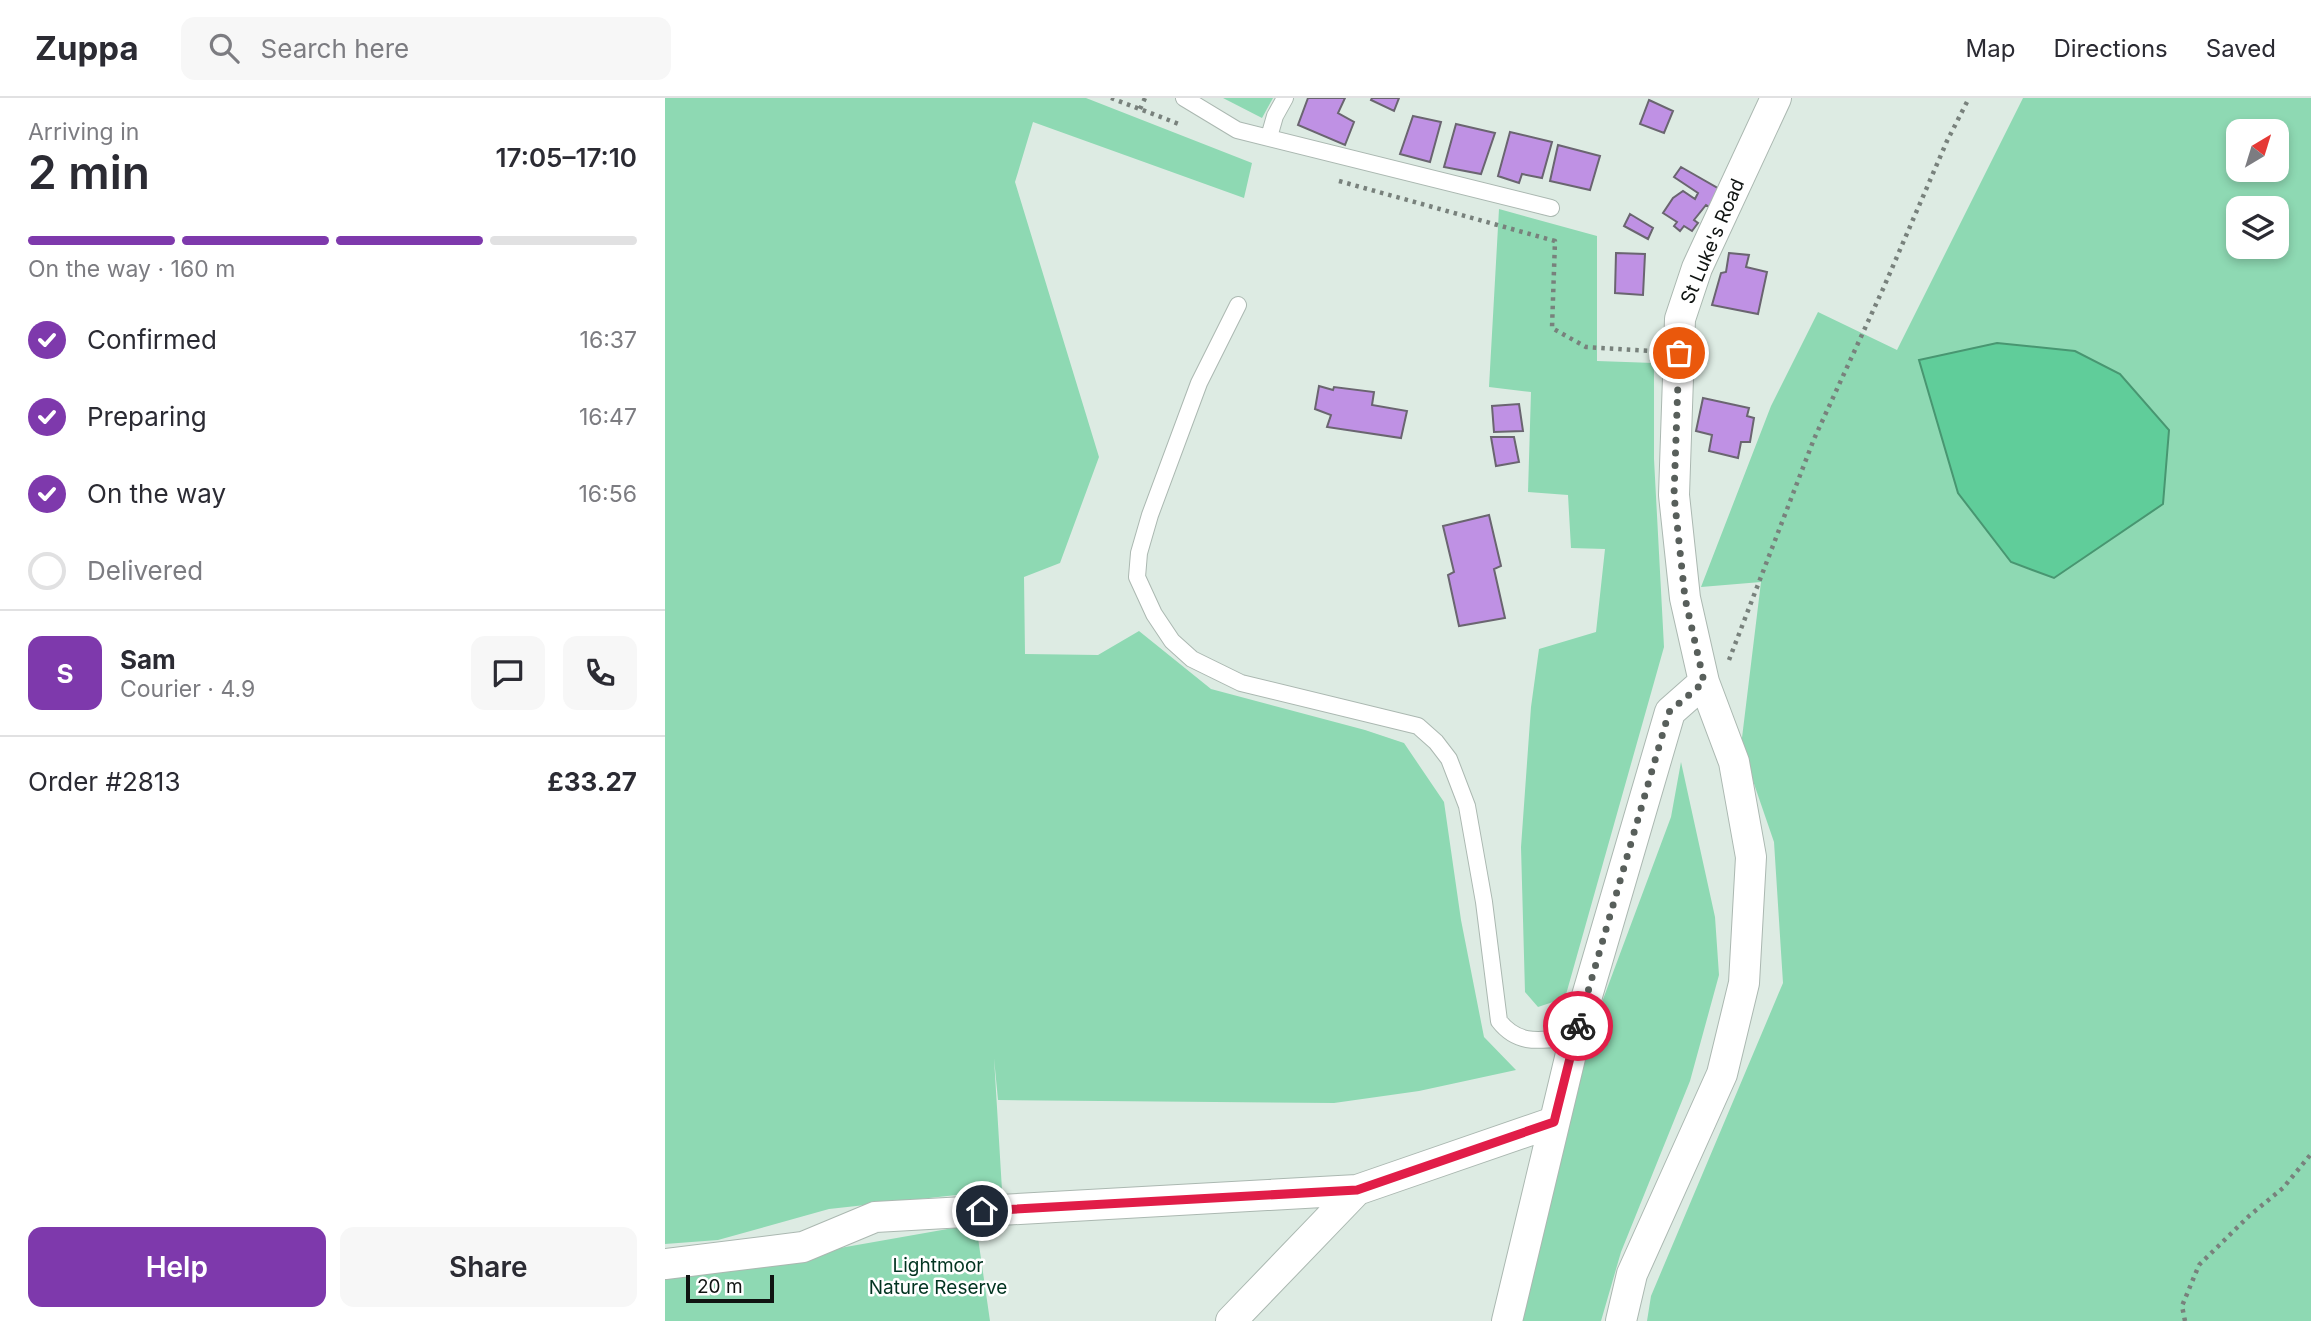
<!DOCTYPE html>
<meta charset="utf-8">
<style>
:root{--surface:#fff;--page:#f7f7f7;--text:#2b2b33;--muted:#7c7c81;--line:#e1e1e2;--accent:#7e39ac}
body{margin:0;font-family:Inter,sans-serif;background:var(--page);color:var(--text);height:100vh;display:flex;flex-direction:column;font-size:26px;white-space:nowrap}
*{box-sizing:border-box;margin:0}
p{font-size:23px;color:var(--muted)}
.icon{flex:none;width:38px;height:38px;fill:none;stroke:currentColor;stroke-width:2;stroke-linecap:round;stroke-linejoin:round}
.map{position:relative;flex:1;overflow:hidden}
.details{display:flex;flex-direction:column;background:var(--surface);width:665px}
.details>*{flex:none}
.needle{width:46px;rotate:38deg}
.tools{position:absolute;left:1561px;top:21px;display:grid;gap:14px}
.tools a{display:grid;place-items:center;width:63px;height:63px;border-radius:14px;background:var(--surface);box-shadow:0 4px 10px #0003;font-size:35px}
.scale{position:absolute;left:21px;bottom:18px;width:88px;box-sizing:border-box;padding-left:7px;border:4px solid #101412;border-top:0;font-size:19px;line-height:24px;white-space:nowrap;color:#101412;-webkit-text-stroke:5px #fff;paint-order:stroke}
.pin{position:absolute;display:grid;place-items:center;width:60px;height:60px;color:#fff;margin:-30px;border:4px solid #fff;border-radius:50%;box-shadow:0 2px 7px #0007}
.courier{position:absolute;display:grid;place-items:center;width:70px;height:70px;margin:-35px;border:5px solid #e11d48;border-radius:50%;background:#fff;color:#222;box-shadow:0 2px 9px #0007}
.summary em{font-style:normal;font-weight:600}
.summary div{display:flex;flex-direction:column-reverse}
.summary{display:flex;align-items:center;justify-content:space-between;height:119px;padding:0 28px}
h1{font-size:46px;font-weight:600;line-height:52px}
.bar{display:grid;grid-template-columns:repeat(4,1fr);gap:10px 7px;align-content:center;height:84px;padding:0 28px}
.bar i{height:9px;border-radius:5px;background:var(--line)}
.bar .current{background:var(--accent)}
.bar p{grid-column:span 4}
.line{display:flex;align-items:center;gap:18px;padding:0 28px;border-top:2px solid var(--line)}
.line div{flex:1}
.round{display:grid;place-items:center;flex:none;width:74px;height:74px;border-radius:14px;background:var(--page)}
ol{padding:0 28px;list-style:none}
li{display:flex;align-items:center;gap:21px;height:77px}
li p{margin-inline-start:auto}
li .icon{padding:7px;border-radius:50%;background:var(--accent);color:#fff;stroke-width:4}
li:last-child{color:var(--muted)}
li i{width:38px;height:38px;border:4px solid var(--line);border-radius:50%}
.button{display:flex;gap:14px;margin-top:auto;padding:14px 28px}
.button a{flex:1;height:80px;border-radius:14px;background:var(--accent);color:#fff;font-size:28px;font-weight:600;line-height:80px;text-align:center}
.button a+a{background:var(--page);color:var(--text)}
header{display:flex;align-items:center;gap:42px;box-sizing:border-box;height:98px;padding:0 35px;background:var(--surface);border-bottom:2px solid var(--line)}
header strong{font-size:33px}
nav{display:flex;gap:38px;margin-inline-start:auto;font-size:24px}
.search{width:490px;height:63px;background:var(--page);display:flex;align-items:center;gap:18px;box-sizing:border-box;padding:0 24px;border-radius:14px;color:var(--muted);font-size:26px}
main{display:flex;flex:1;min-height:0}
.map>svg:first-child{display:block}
</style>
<header>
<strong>Zuppa</strong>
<div class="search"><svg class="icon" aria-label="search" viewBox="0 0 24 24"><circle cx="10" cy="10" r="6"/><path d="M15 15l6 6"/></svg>Search here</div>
<nav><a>Map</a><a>Directions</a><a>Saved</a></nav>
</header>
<main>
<section class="details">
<div class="summary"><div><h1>2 min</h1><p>Arriving in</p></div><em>17:05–17:10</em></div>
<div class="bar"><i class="current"></i><i class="current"></i><i class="current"></i><i></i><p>On the way · 160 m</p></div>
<ol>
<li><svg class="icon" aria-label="check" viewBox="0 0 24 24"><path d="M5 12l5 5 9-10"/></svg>Confirmed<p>16:37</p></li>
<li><svg class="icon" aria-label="check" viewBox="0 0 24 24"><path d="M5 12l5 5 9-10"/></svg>Preparing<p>16:47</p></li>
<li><svg class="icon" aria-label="check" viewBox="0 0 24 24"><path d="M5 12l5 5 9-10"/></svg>On the way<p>16:56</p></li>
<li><i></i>Delivered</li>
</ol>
<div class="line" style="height:126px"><b class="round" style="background:var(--accent);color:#fff">S</b><div><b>Sam</b><p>Courier · 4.9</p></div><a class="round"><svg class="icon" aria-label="chat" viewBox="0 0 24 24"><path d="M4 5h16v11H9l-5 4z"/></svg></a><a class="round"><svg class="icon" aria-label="phone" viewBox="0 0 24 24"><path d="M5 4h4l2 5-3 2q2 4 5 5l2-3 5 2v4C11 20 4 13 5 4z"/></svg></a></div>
<div class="line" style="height:91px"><div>Order #2813</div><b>£33.27</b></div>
<div class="button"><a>Help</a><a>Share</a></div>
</section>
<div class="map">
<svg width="1646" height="1223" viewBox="0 0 1646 1223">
<rect width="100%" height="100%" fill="#ddebe3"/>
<path fill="#8ed9b3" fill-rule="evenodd" d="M0,0H421L587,65L579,100L368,24L350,84L434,359L395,465L359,479L360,556L433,557L474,533L546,591L700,632L739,645L779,704L796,822L819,939L851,972L754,993L669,1005L333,1002L329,960L337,1092L164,1111L53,1142L0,1146Z
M558,0H608L597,20Z
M1358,0H1646V1223H982L986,1198L1118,885L1109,744L1076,648L1096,484L1036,489L1106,308L1153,214L1232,252ZM1573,33H1612V72H1573ZM1573,110H1612V149H1573ZM1332,245L1420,457L1389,480Z
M834,111L932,138V263L989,265V361L999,549L900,900L873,909L860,894L856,749L866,609L874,551L931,534L940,451L906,450L903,397L863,394L866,294L824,289Z
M1016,664L1050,819L1054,877L1025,983L956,1154L936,1223H855L921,947L1006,719Z
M311,1126L325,1223H0V1181Z"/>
<path fill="#60cd9a" stroke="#489671" stroke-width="2" d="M1332,245L1410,253L1455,276L1504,332L1498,406L1389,480L1346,464L1293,395L1254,262Z"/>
<path fill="#bf91e4" stroke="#6a6570" stroke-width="2" d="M643,0H680L673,15L689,24L680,47L633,27Z
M707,0H734L729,13L706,2Z
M984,2L1008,13L999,35L975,26Z
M748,18L776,24L765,64L735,56Z
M791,26L830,35L816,76L779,69Z
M845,34L887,44L877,80L857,76L854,85L833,78Z
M893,47L935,58L925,92L885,83Z
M1016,69L1056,92L1046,110L1041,107L1029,122L1033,125L1027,133L1019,128L1015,133L1009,128L1012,124L998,115L1008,100L1018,93L1030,101L1033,95L1009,79Z
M965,116L988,130L983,141L959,128Z
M951,155L980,156L978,197L950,195Z
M1064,155L1084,157L1081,169L1102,174L1093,216L1047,207L1056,175L1061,174Z
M654,288L668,292L669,289L709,294L707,307L742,313L736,340L662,329L666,317L650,311Z
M1038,300L1084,310L1082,318L1089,320L1085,344H1076L1073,360L1044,353L1047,337L1031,333Z
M854,306L858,333L829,334L827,308Z
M826,339H849L854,364L831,368Z
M824,417L836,468L829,471L840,520L794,528L783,477L789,474L778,428Z"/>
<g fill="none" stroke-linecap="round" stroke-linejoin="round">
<g stroke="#abb8b1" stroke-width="18">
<path id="service" d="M519,0L572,32L886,110
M604,39L610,18L620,0
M573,207L534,285L485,417L474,455L472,479L489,516L507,543L527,561L576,585L753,628L771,644L784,661L802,708L819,804L834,923C855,950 880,941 910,939"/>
</g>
<g stroke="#abb8b1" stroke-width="32">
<path id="minor" d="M0,1166L138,1149L210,1119L692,1092L889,1024
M566,1223L692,1092
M842,1223L910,939L1005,614L1039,584
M956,1223L967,1176L1057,976L1079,885L1086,759L1069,664L1039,584L1020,500L1009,397L1015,221L1032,170L1111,0"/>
</g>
<path stroke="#78817c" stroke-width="4.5" stroke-dasharray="3.5 5" stroke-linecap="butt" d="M446,0L514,26
M475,11L480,0
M674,83L890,143L887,230L921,249L985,253
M1064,562L1149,341L1218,191L1282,43L1304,0
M1520,1223L1517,1208L1534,1167L1584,1118L1618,1090L1646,1056"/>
<use href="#service" stroke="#fff" stroke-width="16"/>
<use href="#minor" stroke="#fff" stroke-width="30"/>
</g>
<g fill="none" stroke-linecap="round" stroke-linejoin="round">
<path stroke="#585f5b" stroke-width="7" stroke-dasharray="0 12.6" d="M913,928L1004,614L1039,584L1020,500L1009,397L1014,255"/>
<path stroke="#e11d48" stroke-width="9" d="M317,1113L692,1092L889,1024L913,928"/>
</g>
<g text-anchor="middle" stroke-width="5" stroke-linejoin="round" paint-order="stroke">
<g font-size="19" fill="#101412" stroke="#fff">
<text transform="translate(1047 143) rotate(-67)" y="7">St Luke's Road</text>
</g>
<g font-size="19" fill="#023421" stroke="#fff">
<text x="273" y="1174">Lightmoor<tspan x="273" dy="22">Nature Reserve</tspan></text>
</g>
</g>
</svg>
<div class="tools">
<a><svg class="needle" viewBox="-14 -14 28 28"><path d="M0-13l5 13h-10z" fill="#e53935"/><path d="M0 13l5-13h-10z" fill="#7c7c81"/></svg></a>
<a><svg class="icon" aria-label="layers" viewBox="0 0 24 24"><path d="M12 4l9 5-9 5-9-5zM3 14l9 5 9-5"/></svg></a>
</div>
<div class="scale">20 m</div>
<div class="pin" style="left:1014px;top:255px;background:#ea580c"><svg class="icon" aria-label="bag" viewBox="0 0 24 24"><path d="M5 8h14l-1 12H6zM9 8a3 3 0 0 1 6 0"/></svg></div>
<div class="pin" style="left:317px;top:1113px;background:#1f2937"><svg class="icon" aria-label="home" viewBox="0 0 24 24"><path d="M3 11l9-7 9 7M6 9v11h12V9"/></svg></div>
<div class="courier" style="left:913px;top:928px"><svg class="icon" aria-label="bike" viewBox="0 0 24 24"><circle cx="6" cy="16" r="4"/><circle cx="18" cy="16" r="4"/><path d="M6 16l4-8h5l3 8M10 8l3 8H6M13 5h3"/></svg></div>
</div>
</main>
